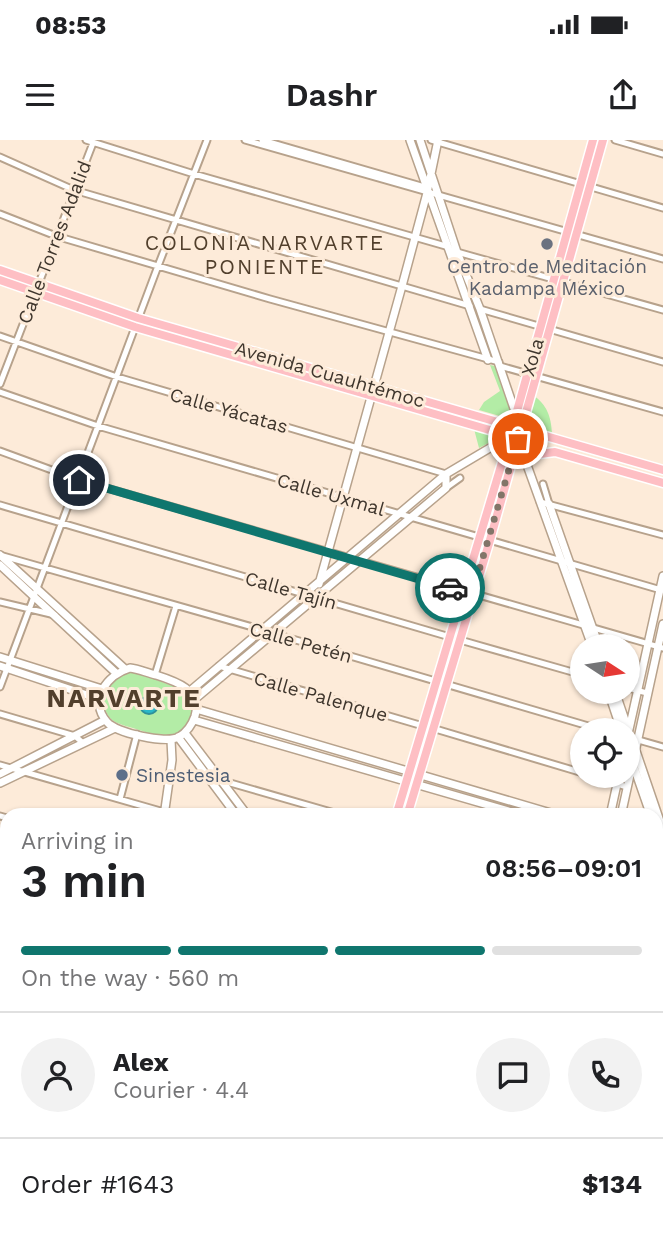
<!DOCTYPE html>
<meta charset="utf-8">
<style>
:root{--surface:#fff;--page:#f2f2f2;--text:#202124;--muted:#757577;--line:#e0e0e0;--accent:#0f766e}
body{margin:0;font-family:"Work Sans",sans-serif;background:var(--page);color:var(--text);height:100vh;display:flex;flex-direction:column;font-size:26px;white-space:nowrap}
*{box-sizing:border-box;margin:0}
p{font-size:23px;color:var(--muted)}
.icon{flex:none;width:38px;height:38px;fill:none;stroke:currentColor;stroke-width:2;stroke-linecap:round;stroke-linejoin:round}
.map{position:relative;flex:1;overflow:hidden}
.sheet{position:absolute;left:0px;top:668px;width:663px;height:436px;display:flex;flex-direction:column;background:var(--surface);border-radius:21px 21px 0 0;box-shadow:0 2px 5px #0004}
.sheet>*{flex:none}
.needle{width:46px;rotate:102deg}
.buttons{position:absolute;left:570px;top:494px;display:grid;gap:14px}
.buttons a{display:grid;place-items:center;width:70px;height:70px;border-radius:50%;background:var(--surface);box-shadow:0 2px 5px #0004;font-size:35px}
.pin{position:absolute;display:grid;place-items:center;width:60px;height:60px;color:#fff;margin:-30px;border:4px solid #fff;border-radius:50%;box-shadow:0 2px 7px #0007}
.courier{position:absolute;display:grid;place-items:center;width:70px;height:70px;margin:-35px;border:5px solid #0f766e;border-radius:50%;background:#fff;color:#222;box-shadow:0 2px 9px #0007}
.summary em{font-style:normal;font-weight:600}
.summary div{display:flex;flex-direction:column-reverse}
.summary{display:flex;align-items:center;justify-content:space-between;height:119px;padding:0 21px}
h1{font-size:46px;font-weight:600;line-height:52px}
.bar{display:grid;grid-template-columns:repeat(4,1fr);gap:10px 7px;align-content:center;height:84px;padding:0 21px}
.bar i{height:9px;border-radius:5px;background:var(--line)}
.bar .on{background:var(--accent)}
.bar p{grid-column:span 4}
.line{display:flex;align-items:center;gap:18px;padding:0 21px;border-top:2px solid var(--line)}
.line div{flex:1}
.round{display:grid;place-items:center;flex:none;width:74px;height:74px;border-radius:37px;background:var(--page)}
.status{display:flex;justify-content:space-between;align-items:center;height:49px;padding:0 35px;background:var(--surface);direction:ltr}
.status svg{height:19px;fill:currentColor}
header{display:flex;justify-content:space-between;align-items:center;height:91px;padding:0 21px;background:var(--surface);font-size:32px;font-weight:600}
.map>svg:first-child{display:block}
</style>
<div class="status"><b>08:53</b><svg viewBox="0 0 49 12"><path d="M0 12V9h3v3zM5 12V6h3v6zM10 12V3h3v9zM15 12V0h3v12zM26 1h20v11H26zM47 4h2v5h-2z"/></svg></div>
<header><svg class="icon" aria-label="menu" viewBox="0 0 24 24"><path d="M4 6h16M4 12h16M4 18h16"/></svg>Dashr<svg class="icon" aria-label="share" viewBox="0 0 24 24"><path d="M12 15V3M7 8l5-5 5 5M5 13v7h14v-7"/></svg></header>
<div class="map">
<svg width="663" height="1103" viewBox="0 0 663 1103">
<rect width="100%" height="100%" fill="#fdebd9"/>
<path fill="#b3eca6" d="M490,225L495,226L512,271L510,279L479,270L484,262L500,251Z
M533,255C547,265 551,276 552,293L525,284Z
M474,289L502,296L479,308Z
M133,531L183,550C190,559 195,569 190,581C179,604 154,595 136,589C130,587 121,585 115,582C99,572 100,545 117,535C121,533 128,532 133,531Z"/>
<path fill="#29b8c9" stroke="#30919a" stroke-width="2" d="M140 565a9 9 0 1 1 18 0a9 9 0 1 1-18 0Z"/>
<g fill="none" stroke-linecap="round" stroke-linejoin="round">
<g stroke="#b7a28c" stroke-width="9">
<path id="street" d="M86,0L194,34L449,107
M245,0L663,119
M262,0L428,48
M431,0L663,68
M615,0L663,14
M0,17L74,50L470,166
M0,74L56,96L270,159L499,222
M457,112L663,170
M480,169L663,222
M0,196L117,237L446,334
M500,226L663,272
M0,244L93,3
M0,252L98,286L661,450
M0,311L79,340L663,508
M543,344L549,364
M446,348L460,338
M540,362L663,395
M0,365L450,497
M3,416L263,490
M0,462L55,475
M272,493L602,590
M460,500L583,535
M219,526L423,586
M155,535L176,466
M0,547L158,126L207,0
M628,548L647,553
M0,574L75,596L83,603
M432,588L583,633
M628,597L663,607
M0,625L164,672
M589,635L627,647
M220,640L345,676
M120,659L137,594
M0,676L7,678
M0,723L7,725
M656,766L663,768
M0,786L7,788
M656,816L663,818
M0,829L7,831
M656,867L663,869
M656,910L663,912
M656,921L663,923
M0,922L7,924
M0,960L7,963
M656,975L663,978
M0,992L7,995
M656,1026L663,1003
M656,1037L663,1039
M0,1074L7,1055
M0,1093L7,1096
M10,1097L25,1103
M347,1097L362,1103
M386,1097L388,1103
M477,1097L492,1103
M516,1103L518,1097
M632,1103L634,1097"/>
</g>
<g stroke="#b7a28c" stroke-width="10">
<path id="secondary" d="M410,0L488,220
M420,0L457,112L480,169L521,289
M518,300L592,506
M549,364L599,506
M0,415L125,529
M0,425L116,533
M319,444L402,146L427,53L438,0
M0,517L102,549
M0,526L99,559
M130,528C139,529 147,533 156,535C175,541 203,550 195,576C192,585 187,592 179,597C166,604 116,593 107,582C88,560 107,535 130,528Z
M190,551L446,334L510,296
M608,551L621,590
M615,551L628,589
M195,559L446,348V334
M196,569L561,676
M194,580L526,676
M185,593L248,676
M628,594L663,436
M178,597L237,676
M628,610L651,676
M636,611L663,690
M0,634L105,580
M0,643L115,588
M164,676L172,620L171,600
M610,676L619,635
M621,676L663,484
M656,691L663,710
M656,714L663,716
M0,1024L7,1027
M196,1097L212,1103
M79,1103L81,1097"/>
</g>
<g stroke="#fff" stroke-width="11">
<path id="primary" d="M0,130L138,178L663,330
M0,140L135,187L510,296
M524,316L555,312L663,343
M396,676L510,296L593,0
M407,676L490,400L603,0
M0,878L7,880
M639,1097L655,1103
M262,1103L265,1097
M272,1103L274,1097"/>
</g>
<use href="#street" stroke="#fff" stroke-width="5"/>
<use href="#secondary" stroke="#fff" stroke-width="7"/>
<use href="#primary" stroke="#febfc4" stroke-width="8"/>
</g>
<g fill="none" stroke-linecap="round" stroke-linejoin="round">
<path stroke="#827569" stroke-width="7" stroke-dasharray="0 12.6" d="M450,448L472,454L518,299"/>
<path stroke="#0f766e" stroke-width="9" d="M79,340L450,448"/>
</g>
<circle fill="#6b7280" stroke="#fdebd9" stroke-width="2.5" cx="547" cy="104" r="7"/>
<circle fill="#5c6f8a" stroke="#fdebd9" stroke-width="2.5" cx="122" cy="635" r="7"/>
<g text-anchor="middle" stroke-width="6" stroke-linejoin="round" paint-order="stroke">
<g font-size="19" fill="#3f362d" stroke="#fdebd9">
<text transform="translate(54 102) rotate(-69)" y="7">Calle Torres Adalid</text>
<text transform="translate(532 217) rotate(-74)" y="7">Xola</text>
<text transform="translate(330 234) rotate(16)" y="7">Avenida Cuauhtémoc</text>
<text transform="translate(229 270) rotate(16)" y="7">Calle Yácatas</text>
<text transform="translate(331 354) rotate(16)" y="7">Calle Uxmal</text>
<text transform="translate(291 450) rotate(16)" y="7">Calle Tajín</text>
<text transform="translate(301 502) rotate(16)" y="7">Calle Petén</text>
<text transform="translate(321 556) rotate(16)" y="7">Calle Palenque</text>
</g>
<g font-size="19" fill="#5b616d" stroke="#fdebd9">
<text x="547" y="133">Centro de Meditación<tspan x="547" dy="22">Kadampa México</tspan></text>
</g>
<g font-size="19" fill="#4e5e75" stroke="#fdebd9" text-anchor="start">
<text x="136" y="642">Sinestesia</text>
</g>
<g font-size="21" letter-spacing="2" fill="#513f2c" stroke="#fdebd9">
<text x="265" y="110">COLONIA NARVARTE<tspan x="265" dy="24">PONIENTE</tspan></text>
</g>
<g font-size="26" font-weight="bold" letter-spacing="2" fill="#513f2c" stroke="#fdebd9">
<text x="124" y="567">NARVARTE</text>
</g>
</g>
</svg>
<div class="buttons">
<a><svg class="needle" viewBox="-14 -14 28 28"><path d="M0-13l5 13h-10z" fill="#e53935"/><path d="M0 13l5-13h-10z" fill="#757577"/></svg></a>
<a><svg class="icon" aria-label="locate" viewBox="0 0 24 24"><circle cx="12" cy="12" r="6"/><path d="M12 2v4M12 18v4M2 12h4M18 12h4"/></svg></a>
</div>
<div class="pin" style="left:518px;top:299px;background:#ea580c"><svg class="icon" aria-label="bag" viewBox="0 0 24 24"><path d="M5 8h14l-1 12H6zM9 8a3 3 0 0 1 6 0"/></svg></div>
<div class="pin" style="left:79px;top:340px;background:#1f2937"><svg class="icon" aria-label="home" viewBox="0 0 24 24"><path d="M3 11l9-7 9 7M6 9v11h12V9"/></svg></div>
<div class="courier" style="left:450px;top:448px"><svg class="icon" aria-label="car" viewBox="0 0 24 24"><path d="M5 17H2v-5l4-1 3-4h7l3 4 3 1v5h-3M9 17h6M6 11h13"/><circle cx="7" cy="17" r="2"/><circle cx="17" cy="17" r="2"/></svg></div>
<section class="sheet">
<div class="summary"><div><h1>3 min</h1><p>Arriving in</p></div><em>08:56–09:01</em></div>
<div class="bar"><i class="on"></i><i class="on"></i><i class="on"></i><i></i><p>On the way · 560 m</p></div>
<div class="line" style="height:126px"><a class="round"><svg class="icon" aria-label="person" viewBox="0 0 24 24"><circle cx="12" cy="8" r="4"/><path d="M4 21q1-7 8-7t8 7"/></svg></a><div><b>Alex</b><p>Courier · 4.4</p></div><a class="round"><svg class="icon" aria-label="chat" viewBox="0 0 24 24"><path d="M4 5h16v11H9l-5 4z"/></svg></a><a class="round"><svg class="icon" aria-label="phone" viewBox="0 0 24 24"><path d="M5 4h4l2 5-3 2q2 4 5 5l2-3 5 2v4C11 20 4 13 5 4z"/></svg></a></div>
<div class="line" style="height:91px"><div>Order #1643</div><b>$134</b></div>
</section>
</div>
